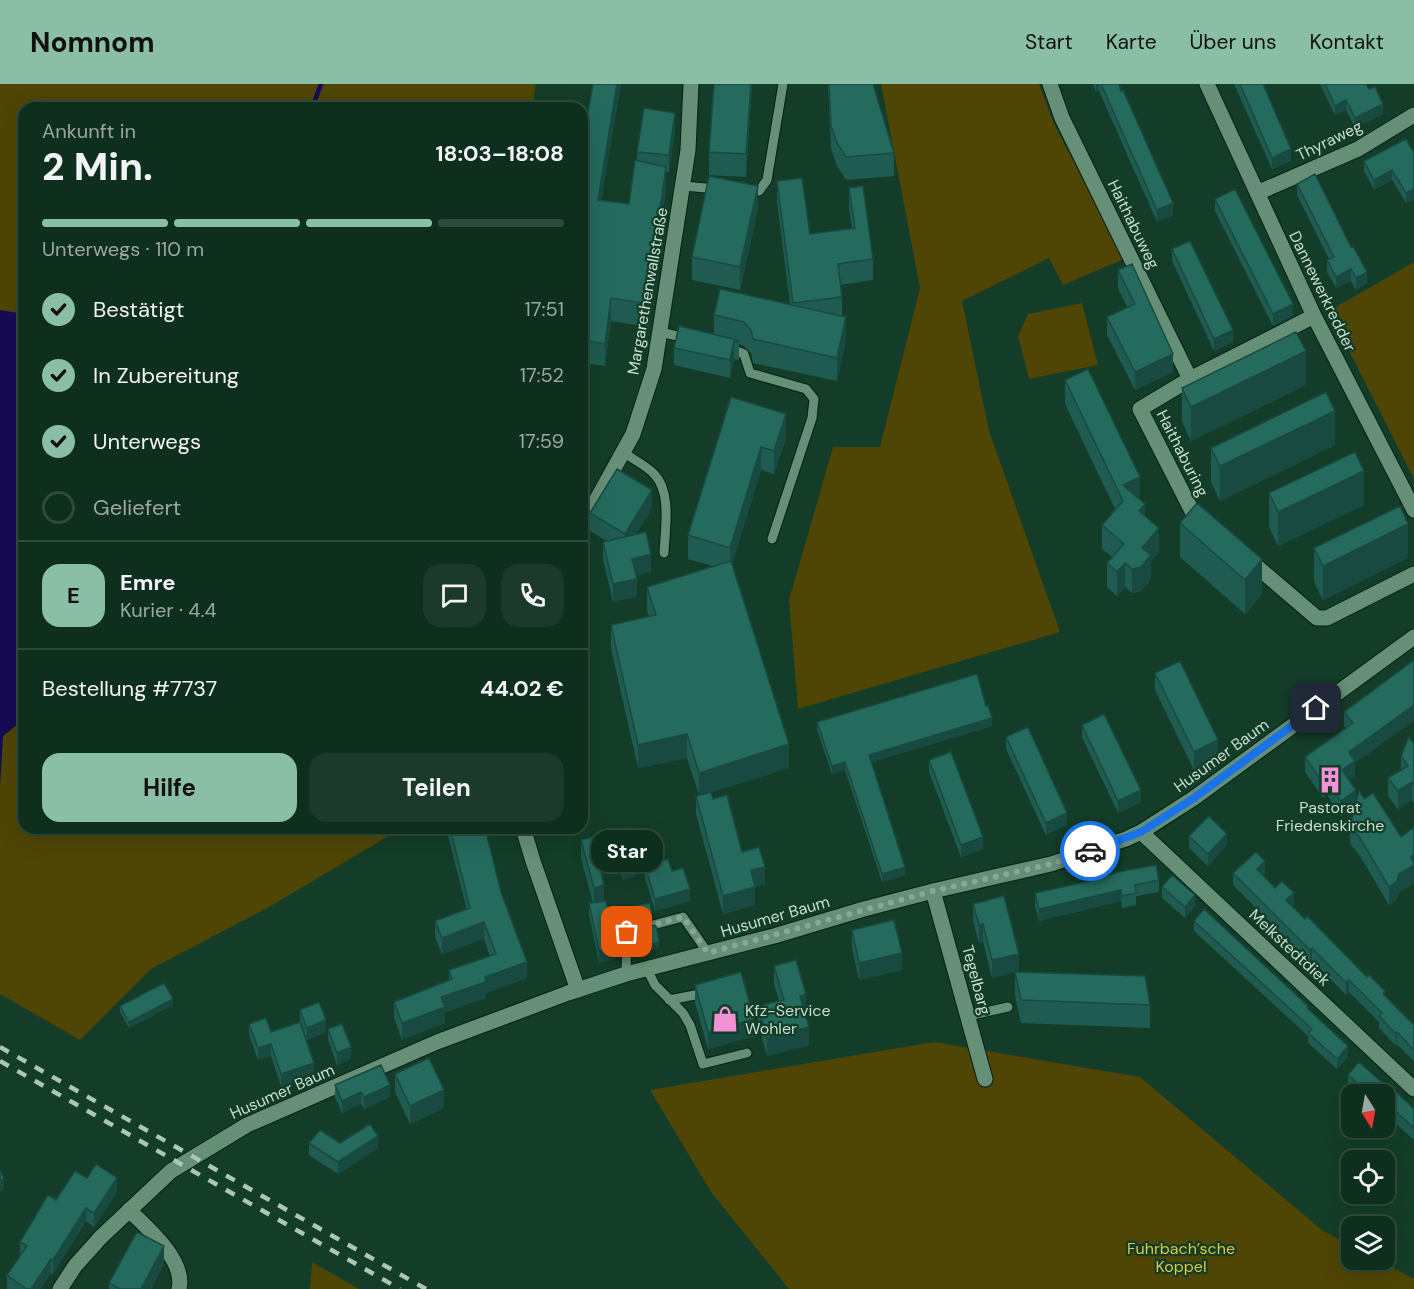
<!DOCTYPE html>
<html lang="de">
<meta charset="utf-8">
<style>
:root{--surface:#0e2e1e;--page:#1c3a2b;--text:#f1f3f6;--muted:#9ba8a4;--line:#2e4a3c;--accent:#8abfa5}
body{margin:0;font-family:"DM Sans",sans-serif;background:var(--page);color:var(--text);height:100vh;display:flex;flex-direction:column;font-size:22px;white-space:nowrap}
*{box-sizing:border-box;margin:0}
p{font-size:20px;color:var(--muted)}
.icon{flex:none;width:33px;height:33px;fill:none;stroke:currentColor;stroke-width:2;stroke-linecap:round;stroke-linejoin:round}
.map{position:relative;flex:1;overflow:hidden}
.panel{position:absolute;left:18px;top:18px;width:570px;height:732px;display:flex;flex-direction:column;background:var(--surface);border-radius:18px;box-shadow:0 6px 24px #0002,0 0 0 2px var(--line)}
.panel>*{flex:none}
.needle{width:39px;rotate:169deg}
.fabs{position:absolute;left:1341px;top:1000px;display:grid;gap:12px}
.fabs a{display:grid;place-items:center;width:54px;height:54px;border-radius:12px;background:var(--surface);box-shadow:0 6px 24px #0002,0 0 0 2px var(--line);font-size:30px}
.pin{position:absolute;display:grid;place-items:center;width:51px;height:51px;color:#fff;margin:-26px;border-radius:12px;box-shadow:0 3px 9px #0006}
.courier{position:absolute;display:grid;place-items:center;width:60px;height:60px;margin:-30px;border:4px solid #1a73e8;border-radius:50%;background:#fff;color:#222;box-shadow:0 2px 8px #0007}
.bubble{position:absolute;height:42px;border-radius:18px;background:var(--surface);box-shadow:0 6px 24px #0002,0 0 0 2px var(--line);font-size:20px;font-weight:700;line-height:42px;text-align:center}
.summary em{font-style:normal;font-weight:700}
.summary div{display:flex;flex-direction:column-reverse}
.summary{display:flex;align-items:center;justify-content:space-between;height:102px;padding:0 24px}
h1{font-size:39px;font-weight:700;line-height:45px}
.bar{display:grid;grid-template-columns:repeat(4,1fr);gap:9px 6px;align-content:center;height:72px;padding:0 24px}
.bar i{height:8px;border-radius:4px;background:var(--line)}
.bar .current{background:var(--accent)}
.bar p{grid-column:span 4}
.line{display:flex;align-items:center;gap:15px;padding:0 24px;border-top:2px solid var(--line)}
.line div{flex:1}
.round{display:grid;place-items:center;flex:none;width:63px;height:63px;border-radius:18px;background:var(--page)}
ol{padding:0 24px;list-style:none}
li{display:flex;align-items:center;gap:18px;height:66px}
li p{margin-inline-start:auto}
li .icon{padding:6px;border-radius:50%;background:var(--accent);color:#111;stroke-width:4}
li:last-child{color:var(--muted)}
li i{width:33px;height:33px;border:3px solid var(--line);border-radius:50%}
.action{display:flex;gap:12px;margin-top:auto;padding:12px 24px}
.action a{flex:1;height:69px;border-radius:18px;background:var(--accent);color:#111;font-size:24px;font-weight:700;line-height:69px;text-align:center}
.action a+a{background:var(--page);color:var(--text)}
header{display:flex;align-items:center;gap:36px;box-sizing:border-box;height:84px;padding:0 30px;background:var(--accent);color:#111}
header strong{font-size:28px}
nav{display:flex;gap:33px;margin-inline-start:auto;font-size:21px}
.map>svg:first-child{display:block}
</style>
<header>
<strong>Nomnom</strong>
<nav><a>Start</a><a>Karte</a><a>Über uns</a><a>Kontakt</a></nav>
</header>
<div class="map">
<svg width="1414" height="1205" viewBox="0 0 1414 1205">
<rect width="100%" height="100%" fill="#133d28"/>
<path fill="#4f4505" d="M0,0H536L532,24H24V230L0,226Z
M881,0H1039L1054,40L1124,175L1063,201L1049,174L962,217L989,347L1060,548L798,625L789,516L833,363H880L920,204Z
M1414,178V395L1329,227Z
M1082,219L1098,281L1029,295L1018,252L1028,230Z
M24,635V744H402L269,823L151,885L80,956L0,910V701L3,652Z
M934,958L1140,993L1322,1146L1351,1162L1352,1176H1379L1414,1195V1205H789L711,1108L650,1006Z
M312,1178L359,1205H310Z"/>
<path fill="#170b54" d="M0,226L24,230V635L3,652L0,701Z"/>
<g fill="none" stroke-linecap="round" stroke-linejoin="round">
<path stroke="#170b54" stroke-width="4.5" d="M312,24L321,0"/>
<g stroke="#032213" stroke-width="11">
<path id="service" d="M683,102L718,105
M746,108L759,107L767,96L783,0
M660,248L686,254
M729,264L744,270L750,289L806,305L814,315L812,334L772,455
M623,368C632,375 646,381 654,390C672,408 665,445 664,469
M647,885L655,901L683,929L690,941L703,980L747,969
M626,890L627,848L683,833L708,869
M669,916L705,909
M968,932L1008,923"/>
</g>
<g stroke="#032213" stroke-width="17">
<path id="minor" d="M1050,0L1062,34L1190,295
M1207,0L1314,232L1414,426
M1257,109L1358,65L1414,31
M1205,439L1193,429L1140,325L1190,295L1314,232
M582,442L633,350L654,285L688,66L691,0
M1248,475L1317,534H1327L1414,490
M523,744L533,777L578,906
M1141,748L1414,1005
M933,807L985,995
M129,1126C147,1144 186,1176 179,1205"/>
</g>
<g stroke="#032213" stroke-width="17">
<path id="tertiary" d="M60,1205L75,1182L101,1153L171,1087L247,1041L437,958L568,909L626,890L774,852L864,825L933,807L1051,780L1126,755L1141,748L1194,714L1414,553"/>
</g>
<use href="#service" stroke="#658f76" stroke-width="9"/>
<use href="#minor" stroke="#658f76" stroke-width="15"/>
<use href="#tertiary" stroke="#658f76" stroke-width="15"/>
<path stroke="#acc5b7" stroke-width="4.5" stroke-dasharray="10 10" stroke-linecap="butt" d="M0,963L426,1205
M0,977L400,1205"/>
</g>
<path fill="#1f5b50" d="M593,0H621L601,116L629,120L637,77V68L675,46L669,88H666V106L663,126V149L648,243L611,237L605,282L582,279V63Z
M752,0L746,93L709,91V68Z
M828,0H873L894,69V92L846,96L837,82L831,65Z
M1093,0H1119L1173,131L1157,138L1099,7L1096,8Z
M1234,0H1263L1291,77L1272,85Z
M1320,0H1366L1383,30L1355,44L1346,26L1335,31Z
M1414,67V115L1406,119L1392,96L1374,106L1364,87V77Z
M777,97L810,150L852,144L849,125V104L873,175V196L840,201L842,213V232L846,256L837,297L753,279L751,269L744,262L739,260V276L734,275L730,294L674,281V264L714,250V231L790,220L777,118Z
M1297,100L1367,199L1356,206L1351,197L1336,204L1327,188V176L1329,175L1297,111Z
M1215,115L1293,232L1273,242L1215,127Z
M758,125L740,206L692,196V173Z
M1172,165L1233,258L1214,267L1172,177Z
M1118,186L1173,288L1135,306L1107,251V233L1127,223L1118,204Z
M1065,296L1140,415L1145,432L1159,468L1151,477V495L1141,507L1132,509L1125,503L1117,512L1107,503V479L1112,473L1102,465V441L1115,425L1065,320Z
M1306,301L1191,357L1182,338V304Z
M731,313L786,354L774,390L761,386L732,480L789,684L711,708L713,715L742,768L765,800L755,803V821L723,830L696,730V712L699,711L687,674L638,684L611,564V541L649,532L647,526V503L713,482L688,475V451Z
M1335,361L1220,417L1211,398V364Z
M1269,409L1364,421L1278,462L1269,443Z
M652,424L636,450L651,488L636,492L637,512L613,518L603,476V458L607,457L590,447V429Z
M1180,439L1262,510L1245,530L1180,473Z
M1314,464L1408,474L1323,516L1314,498Z
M1414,576V636L1355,679V692L1349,696L1356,716L1364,715L1401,753L1414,743V799L1399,808L1397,815L1389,821L1360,772L1350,760V742L1355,722L1341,732L1327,711L1323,714L1305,688V673L1346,644L1344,643V628Z
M1155,589L1218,674L1194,686L1155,606Z
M817,638L992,642L871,678L905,791L882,798L845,686L832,690L817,646Z
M1082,641L1141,718L1118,729L1082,653Z
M1006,653L1067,741L1046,751L1006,665Z
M1414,660V719L1412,716L1398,725L1388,712V694L1401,686V672Z
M929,676L983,765L961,773L929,688Z
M446,744H485L501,808L527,894L486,909V914L445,928V939L402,956L394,934V918L449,897V886L490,872L484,855L442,870L435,853V837L467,826Z
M627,744L635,792L623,796L618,778L600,782L604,817L616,875L599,879L589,831V819H593L581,774V756Z
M1189,752L1227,761L1208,782L1189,764Z
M645,782L672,787L690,817L655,827L645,794Z
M1233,789H1265L1263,791L1294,821L1292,822L1385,912L1414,941V977L1397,960L1396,962L1379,944V938L1349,908L1346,911L1312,876L1310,878L1233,801Z
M1159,796V808L1136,812V821L1122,824L1121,817L1039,837L1035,821V809Z
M1162,803L1195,822L1185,834L1162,814Z
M973,820L1019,887L992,894L983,858L979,859L973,837Z
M1194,837L1308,925L1348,972L1337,985L1308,959V952L1194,847Z
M852,846L902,886L859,896L852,864Z
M636,847L659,864L640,869L636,853Z
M774,882L806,927L805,928L809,961L767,972L758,940V922L779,917L774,900Z
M1015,888L1150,921V944L1021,939L1015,912Z
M695,901L754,952L708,965L695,919Z
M173,921L129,944L120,928V922Z
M300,926L326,948L307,956L301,939L314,991L281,1002L271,972L258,976L249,951V940L271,948L300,938Z
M328,945L351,975L337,981L328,956Z
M395,990L444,1024L410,1040L395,1008Z
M1348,991L1386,1002L1414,1025V1056L1384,1029V1011H1357L1348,1002Z
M335,1001L390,1013L364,1025L361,1020L342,1029L335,1013Z
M309,1059H340L378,1064L338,1090L309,1071Z
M87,1094L117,1108L94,1143L86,1137L53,1190L51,1189L40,1205H7V1191L20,1171V1158L56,1116Z
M164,1180L151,1205H109V1199Z"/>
<path fill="#194a41" d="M617,0H621L598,138V116Z
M751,0H752L746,93V70Z
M1096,0H1099V7L1096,8Z
M1346,16V26L1335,31V22Z
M1383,20V30L1355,44V34Z
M675,29V46L669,88V71Z
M1291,65V77L1272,85V74Z
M666,83V106L661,142L663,126V149L648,243V220L660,125Z
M1392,86V96L1374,106V96Z
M758,102V125L740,206V183Z
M1414,105V115L1406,119V109Z
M1173,119V131L1157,138V126Z
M1351,185V197L1336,204V193Z
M1367,188V199L1356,206V194Z
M611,214V237L605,282V260Z
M1293,220V232L1273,242V230Z
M846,233V256L837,297V274Z
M1233,246V258L1214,267V255Z
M734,257V275L730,294V276Z
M1306,267V301L1191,357V323Z
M1173,270V288L1135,306V288Z
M1335,327V361L1220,417V382Z
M786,330V354L774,390V367Z
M761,363V386L730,487V464Z
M1364,387V421L1278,462V428Z
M1140,393V417L1123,401Z
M652,406V424L625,468V450Z
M1145,420V444L1139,427Z
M1408,440V474L1323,516V482Z
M1159,444V468L1151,477V495L1141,507L1132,509V485L1142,464Z
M651,470V488L632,493V475Z
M1262,475V510L1245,530V496Z
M1125,479V503L1117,512V488Z
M637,495V512L613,518V500Z
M1414,621V636L1355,679V692L1342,701V686L1349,668Z
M992,634V642L869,679V671Z
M687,650V674L638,684V661Z
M1218,656V674L1194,686V668Z
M789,660V684L699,712V689Z
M845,678V686L832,690V682Z
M1327,696V711L1323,714V699Z
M1412,698V716L1398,725V707Z
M1141,706V718L1118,729V717Z
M1356,706V721L1341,732V717Z
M1067,729V741L1046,751V739Z
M1227,750V761L1208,782V770Z
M983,753V765L961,773V761Z
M618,760V778L596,783V765Z
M1414,770V799L1399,808L1397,815L1389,821V803L1411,773Z
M635,775V792L623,796V778Z
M1265,777V789L1257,797V785Z
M765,783V800L751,804V786Z
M905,783V791L882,798V790Z
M604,801V819L594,821V804Z
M755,803V821L723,830V812Z
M690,805V817L655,827V815Z
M1121,806V817L1039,837V825Z
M1294,809V821L1286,828V816Z
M1195,811V822L1185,834V823Z
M652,828V834L633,839V833Z
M484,838V855L442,870V854Z
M983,840V858L979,859V841Z
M659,858V864L640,869V863Z
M616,863V875L599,879V867Z
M1312,864V876L1310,878V866Z
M902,869V886L859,896V879Z
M1019,870V887L992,894V876Z
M527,878V894L486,909V914L445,928V939L402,956V939L441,913L485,893Z
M1349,896V908L1346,911V899Z
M806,910V927L800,929V912Z
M173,915V921L129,944V938Z
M754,935V952L708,965V948Z
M326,936V948L307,956V944Z
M809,943V961L767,972V954Z
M1397,948V960L1396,962V950Z
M271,960V972L258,976V964Z
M1348,962V972L1337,985V975Z
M351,963V975L337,981V969Z
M314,979V991L281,1002V990Z
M390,1001V1013L364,1025V1013Z
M1367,1002V1011H1364V1005Z
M444,1006V1024L410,1040V1022Z
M361,1008V1020L342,1029V1017Z
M378,1052V1064L338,1090V1078Z
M4,1094V1106L0,1108V1097Z
M117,1094V1108L94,1143V1129Z
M86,1124V1137L53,1190V1176Z
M164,1162V1180L151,1205H141Z
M51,1175V1189L40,1205H31Z"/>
<path fill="#246a5d" stroke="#194a41" stroke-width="1.5" d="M593,0H617L598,116L629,120L635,76L666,83L660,125L663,126L648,220L611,214L605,260L582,256V63Z
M714,0H751L746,70L709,68Z
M829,0H873L894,69L846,73L837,59L831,42Z
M1101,0H1119L1121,7L1123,6L1173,119L1157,126Z
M1240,0H1263L1291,65L1272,74Z
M1325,0H1366L1369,5L1375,3L1383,20L1355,34L1346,16L1335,22Z
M644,24L675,29L669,71L637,68Z
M1406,55L1413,67H1414V105L1406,109L1392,86L1374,96L1364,77Z
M1315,90L1351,163L1353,162L1367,188L1356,194L1351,185L1336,193L1327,176L1334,173L1297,100Z
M709,92L758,102L740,183L692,173Z
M802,94L810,150L855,144L849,104L863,102L873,175L838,180L842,213L793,219L777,97Z
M1235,105L1293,220L1273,230L1215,115Z
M1190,157L1233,246L1214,255L1172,165Z
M1132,180L1173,270L1135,288L1107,233L1135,220L1118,186Z
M720,205L846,233L837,274L753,255L751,246L744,238L714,231Z
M679,242L737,256L739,258L734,257L730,276L674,264Z
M1296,248L1306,267L1191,323L1182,304Z
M1088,285L1140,393L1123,401L1145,420L1139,427L1159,444L1142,464L1151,471L1141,483L1132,485L1125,479L1117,488L1107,479L1124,460L1102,441L1123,417L1065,296Z
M1326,308L1335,327L1220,382L1211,364Z
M731,313L786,330L774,367L761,363L730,464L688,451Z
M1355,368L1364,387L1278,428L1269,409Z
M617,385L652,406L625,450L590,429Z
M1197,419L1262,475L1245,496L1180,439Z
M1400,422L1408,440L1323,482L1314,464Z
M646,448L651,470L632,475L637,495L613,500L603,458Z
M731,477L789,660L699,689L687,650L638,661L611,541L656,531L647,503Z
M1414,576V621L1349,668L1355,677L1342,686L1356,706L1341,717L1327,696L1323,699L1305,673L1353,639L1344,628Z
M1180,577L1218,656L1194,668L1155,589Z
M977,590L986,622L988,621L992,634L869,671L905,783L882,790L845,678L832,682L817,638Z
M1104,630L1141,706L1118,717L1082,641Z
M1028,643L1067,729L1046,739L1006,653Z
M1409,653L1414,660V701L1412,698L1398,707L1388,694L1408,682L1401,672Z
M951,668L983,753L961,761L929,676Z
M1359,707L1364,715L1373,709L1401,753L1414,743V770L1411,773L1414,778V781L1399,790L1397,797L1389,803L1360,754L1350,742Z
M711,708L713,715L727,711L742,768L759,763L765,783L751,786L755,803L723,812L696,712Z
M1209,732L1227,750L1208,770L1189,752Z
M450,744H485L501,808L527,878L485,893L486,898L441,913L445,923L402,939L394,918L452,895L449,886L496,870L484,838L442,854L435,837L470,824Z
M627,744L635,775L623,778L618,760L596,765L604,801L594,804L581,756Z
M1256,768L1265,777L1257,785L1275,804L1282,797L1294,809L1286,816L1305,835L1307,832L1367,893L1369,891L1385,907L1383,910L1414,941V966L1397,948L1396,950L1379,932L1382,929L1349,896L1346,899L1312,864L1310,866L1233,789Z
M668,775L672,787L683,784L690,805L655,815L645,782Z
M1156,781L1159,796L1135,801L1136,809L1122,812L1121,806L1039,825L1035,809L1085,798L1118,788Z
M1172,791L1195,811L1185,823L1162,803Z
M1004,812L1019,870L992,876L983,840L979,841L973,820Z
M606,817L616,863L599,867L589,819Z
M650,819L652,828L633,833L630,823Z
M1204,825L1308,922L1307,924L1348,962L1337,975L1308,949L1312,945L1194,837Z
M894,836L902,869L859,879L852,846Z
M656,841L659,858L640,863L636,847Z
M796,876L806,910L800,912L809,943L767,954L758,922L784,916L774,882Z
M741,888L754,935L708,948L695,901Z
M1015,888L1145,892L1150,921L1021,916Z
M164,899L173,915L129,938L120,922Z
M319,918L326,936L307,944L300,926Z
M266,934L271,948L300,938L314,979L281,990L271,960L258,964L249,940Z
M342,940L351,963L337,969L328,945Z
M429,974L444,1006L410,1022L395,990Z
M1359,978L1386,1002L1388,1000L1414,1025V1044L1384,1017V1011H1377L1367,1002L1364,1005L1348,991Z
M381,981L390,1001L364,1013L361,1008L342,1017L335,1001Z
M370,1040L378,1052L338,1078L309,1059L320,1046L340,1059Z
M96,1080L117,1094L94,1129L86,1124L53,1176L51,1175L31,1205H27L7,1191L27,1162L20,1158L48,1111L56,1116L75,1087L87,1094Z
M0,1087L4,1094L0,1097Z
M137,1148L164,1162L141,1205H120L109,1199Z"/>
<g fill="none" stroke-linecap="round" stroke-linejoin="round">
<path stroke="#89a696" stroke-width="6" stroke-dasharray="0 10.8" d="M627,848L683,833L708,869L933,807L1051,780L1090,767"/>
<path stroke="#1a73e8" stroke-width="8" d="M1090,767L1141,748L1194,714L1316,624"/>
</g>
<defs>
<g id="building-bare" transform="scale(2.07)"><path d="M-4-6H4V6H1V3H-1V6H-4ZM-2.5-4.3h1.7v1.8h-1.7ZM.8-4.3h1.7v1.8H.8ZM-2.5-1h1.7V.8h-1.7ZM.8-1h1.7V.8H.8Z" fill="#f391d6" stroke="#133d28" stroke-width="2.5" paint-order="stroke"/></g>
<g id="shop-bare" transform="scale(2.07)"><path d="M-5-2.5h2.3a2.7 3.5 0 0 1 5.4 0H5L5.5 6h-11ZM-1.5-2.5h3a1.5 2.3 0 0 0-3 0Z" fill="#f391d6" stroke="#133d28" stroke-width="2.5" paint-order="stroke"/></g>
</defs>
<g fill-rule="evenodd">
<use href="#building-bare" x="1330" y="696"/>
<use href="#shop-bare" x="725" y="935"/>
</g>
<g text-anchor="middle" stroke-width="4.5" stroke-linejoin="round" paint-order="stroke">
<g font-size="16" fill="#c8ded1" stroke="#133d28">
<text transform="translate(1329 56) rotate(-26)" y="6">Thyraweg</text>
<text transform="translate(1134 140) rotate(64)" y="6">Haithabuweg</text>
<text transform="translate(647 207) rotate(-80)" y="6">Margarethenwallstraße</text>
<text transform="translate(1323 207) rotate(64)" y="6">Dannewerkredder</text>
<text transform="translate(1183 369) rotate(63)" y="6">Haithaburing</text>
<text transform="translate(1221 671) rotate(-36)" y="6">Husumer Baum</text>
<text transform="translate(775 832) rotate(-16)" y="6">Husumer Baum</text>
<text transform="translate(1290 863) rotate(43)" y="6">Melkstedtdiek</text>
<text transform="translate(977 896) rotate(75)" y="6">Tegelbarg</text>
<text transform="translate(282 1007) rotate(-24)" y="6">Husumer Baum</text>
</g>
<g font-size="16" fill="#c8ded1" stroke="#133d28">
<text x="1330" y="729">Pastorat<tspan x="1330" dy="18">Friedenskirche</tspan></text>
<text x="745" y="932" text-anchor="start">Kfz-Service<tspan x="745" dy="18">Wohler</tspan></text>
</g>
<g font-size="16" fill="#dfc73e" stroke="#133d28">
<text x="1181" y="1170">Fuhrbach’sche<tspan x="1181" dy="18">Koppel</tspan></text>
</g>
</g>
</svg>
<div class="fabs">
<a><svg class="needle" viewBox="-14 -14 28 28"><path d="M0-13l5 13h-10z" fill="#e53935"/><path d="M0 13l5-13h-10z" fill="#9ba8a4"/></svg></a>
<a><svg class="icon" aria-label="locate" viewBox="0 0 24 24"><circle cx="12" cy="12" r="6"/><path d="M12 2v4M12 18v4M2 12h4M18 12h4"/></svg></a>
<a><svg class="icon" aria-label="layers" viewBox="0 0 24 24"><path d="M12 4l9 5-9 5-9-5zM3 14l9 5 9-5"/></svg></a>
</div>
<div class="pin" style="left:627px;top:848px;background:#ea580c"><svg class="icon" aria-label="bag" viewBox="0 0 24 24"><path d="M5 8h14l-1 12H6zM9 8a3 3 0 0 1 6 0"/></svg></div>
<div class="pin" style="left:1316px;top:624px;background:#1f2937"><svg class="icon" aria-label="home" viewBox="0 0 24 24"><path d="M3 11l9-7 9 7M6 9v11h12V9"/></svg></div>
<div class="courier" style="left:1090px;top:767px"><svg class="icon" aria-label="car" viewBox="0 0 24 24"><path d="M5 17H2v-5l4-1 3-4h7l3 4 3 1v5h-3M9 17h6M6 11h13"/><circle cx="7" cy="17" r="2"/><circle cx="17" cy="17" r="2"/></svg></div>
<div class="bubble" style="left:591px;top:746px;width:72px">Star</div>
<section class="panel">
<div class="summary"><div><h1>2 Min.</h1><p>Ankunft in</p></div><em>18:03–18:08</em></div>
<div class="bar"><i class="current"></i><i class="current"></i><i class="current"></i><i></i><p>Unterwegs · 110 m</p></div>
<ol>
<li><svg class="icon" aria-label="check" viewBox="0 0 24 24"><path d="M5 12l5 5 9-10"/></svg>Bestätigt<p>17:51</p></li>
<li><svg class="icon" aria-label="check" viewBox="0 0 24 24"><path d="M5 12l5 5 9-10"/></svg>In Zubereitung<p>17:52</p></li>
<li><svg class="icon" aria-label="check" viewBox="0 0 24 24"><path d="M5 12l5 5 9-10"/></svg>Unterwegs<p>17:59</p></li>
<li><i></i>Geliefert</li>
</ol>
<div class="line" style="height:108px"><b class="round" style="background:var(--accent);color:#111">E</b><div><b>Emre</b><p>Kurier · 4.4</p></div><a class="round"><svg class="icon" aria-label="chat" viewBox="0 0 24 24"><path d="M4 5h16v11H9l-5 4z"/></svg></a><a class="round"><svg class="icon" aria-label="phone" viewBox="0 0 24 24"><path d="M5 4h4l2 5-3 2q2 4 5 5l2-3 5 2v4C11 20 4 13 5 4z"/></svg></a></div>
<div class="line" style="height:78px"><div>Bestellung #7737</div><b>44.02 €</b></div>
<div class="action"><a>Hilfe</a><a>Teilen</a></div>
</section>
</div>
